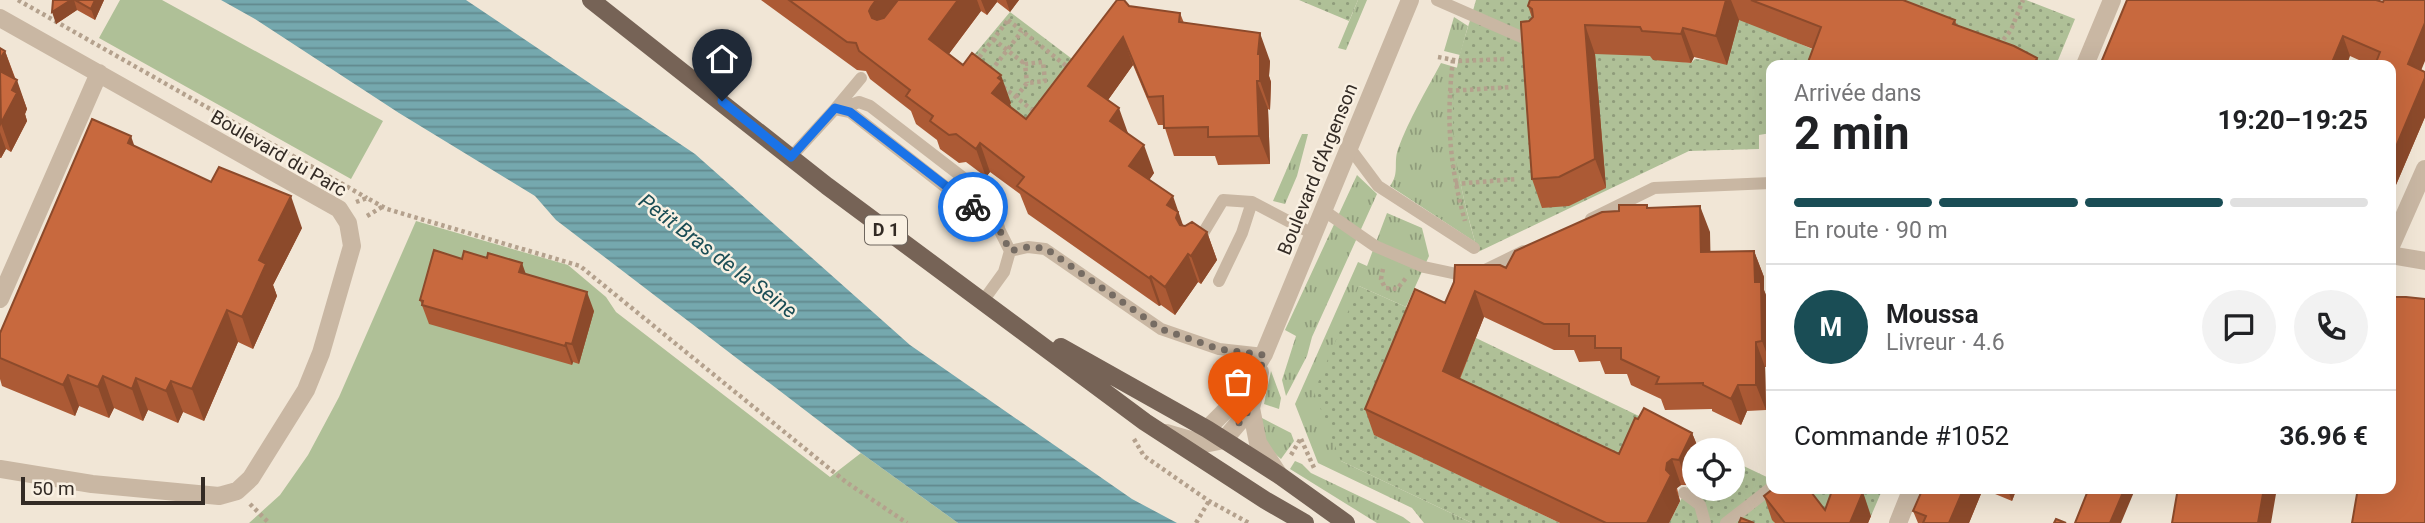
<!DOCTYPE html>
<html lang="fr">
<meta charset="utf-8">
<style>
:root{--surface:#fff;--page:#f2f2f2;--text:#202124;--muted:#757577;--line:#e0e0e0;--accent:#1a4d55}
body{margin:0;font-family:Roboto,sans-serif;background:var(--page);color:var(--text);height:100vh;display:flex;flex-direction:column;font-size:26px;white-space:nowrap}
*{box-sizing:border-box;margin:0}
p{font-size:23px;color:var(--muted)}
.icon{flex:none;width:38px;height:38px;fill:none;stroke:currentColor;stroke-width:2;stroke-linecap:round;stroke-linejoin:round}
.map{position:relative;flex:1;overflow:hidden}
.details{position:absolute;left:1766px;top:60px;width:630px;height:434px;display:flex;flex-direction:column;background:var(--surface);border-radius:14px;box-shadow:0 7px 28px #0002}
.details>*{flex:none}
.controls{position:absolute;left:1682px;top:438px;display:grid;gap:14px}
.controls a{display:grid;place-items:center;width:63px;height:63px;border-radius:50%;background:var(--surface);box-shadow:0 7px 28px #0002;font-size:35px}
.scale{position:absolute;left:21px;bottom:18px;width:184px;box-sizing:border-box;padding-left:7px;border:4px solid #332b25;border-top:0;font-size:19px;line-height:24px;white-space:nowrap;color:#332b25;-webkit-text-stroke:5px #f9f0e2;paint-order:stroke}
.pin{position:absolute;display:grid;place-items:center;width:60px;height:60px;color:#fff;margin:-72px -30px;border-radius:50% 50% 50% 0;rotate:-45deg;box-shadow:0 0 7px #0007}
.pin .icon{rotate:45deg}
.courier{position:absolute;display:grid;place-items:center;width:70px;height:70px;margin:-35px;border:5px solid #1a73e8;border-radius:50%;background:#fff;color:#222;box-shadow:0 2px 9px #0007}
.head em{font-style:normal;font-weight:700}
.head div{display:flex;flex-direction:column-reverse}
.head{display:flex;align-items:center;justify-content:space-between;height:119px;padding:0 28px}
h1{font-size:46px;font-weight:700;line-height:52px}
.bar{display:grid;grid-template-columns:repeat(4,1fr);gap:10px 7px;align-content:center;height:84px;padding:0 28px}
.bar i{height:9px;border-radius:5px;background:var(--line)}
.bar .current{background:var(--accent)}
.bar p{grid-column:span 4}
.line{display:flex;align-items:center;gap:18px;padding:0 28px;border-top:2px solid var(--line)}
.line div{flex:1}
.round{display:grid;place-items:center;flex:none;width:74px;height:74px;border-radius:37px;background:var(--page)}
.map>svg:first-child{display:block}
</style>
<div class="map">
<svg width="2425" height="523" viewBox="0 0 2425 523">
<defs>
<pattern id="grass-tufts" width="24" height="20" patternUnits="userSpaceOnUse" patternTransform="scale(1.75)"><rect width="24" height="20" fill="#afc097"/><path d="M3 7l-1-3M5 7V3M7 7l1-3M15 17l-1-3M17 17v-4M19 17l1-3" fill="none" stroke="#8f9c7b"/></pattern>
<pattern id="garden-dots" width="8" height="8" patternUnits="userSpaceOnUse" patternTransform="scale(1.75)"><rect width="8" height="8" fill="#afc097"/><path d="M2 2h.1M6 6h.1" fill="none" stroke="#8f9c7b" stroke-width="1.8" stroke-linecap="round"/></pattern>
<pattern id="water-rules" width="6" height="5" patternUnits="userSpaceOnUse" patternTransform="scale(1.75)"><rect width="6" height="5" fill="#75a8ae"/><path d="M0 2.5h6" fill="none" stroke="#61898d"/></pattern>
</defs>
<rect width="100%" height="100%" fill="#f1e6d6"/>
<path fill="url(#grass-tufts)" d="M1358,0H1367L1346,50L1338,48Z
M1454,17L1468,26L1460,55L1444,51Z
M1441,63L1458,68C1448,131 1458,182 1475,242L1390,186C1400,172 1393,164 1398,149C1409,119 1426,91 1441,63Z
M1302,134H1308L1297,176L1285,204L1273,201Z
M1357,175L1377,194L1312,337L1307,356L1286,396L1282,380L1296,336L1285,330Z
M1387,213L1422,228L1429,256L1406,307L1359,286L1341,461L1472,523H1424L1412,508L1318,463L1295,404L1358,262L1367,266Z
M1271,371L1281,398L1279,409L1264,404Z
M1262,418L1291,433L1294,441L1281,459C1267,447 1261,437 1262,418Z
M1295,461L1302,464L1311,473L1403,517L1411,523H1377L1290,469Z"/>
<path fill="url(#garden-dots)" d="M1299,0H1358L1349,21Z
M1476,0H1551L1595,53C1614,54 1635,52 1653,56C1663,59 1672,64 1680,59L1683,62L1691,63L1695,59L1706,60L1741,17L1814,50L1828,65H1771V133L1759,135V149L1689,151L1478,252C1459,186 1444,125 1459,57C1464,38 1471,19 1476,0Z
M1827,0H2026L2075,19L2056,65H1993Z
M1010,12L1092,74L1041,141L964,67Z
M1359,286L1424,315L1375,435L1560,523H1472L1341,461L1314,392Z
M1476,338L1710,450H1694L1630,481L1452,397Z
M1733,461L1771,479V488H1883L1871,516L1838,523L1773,520L1775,523H1669L1694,474V488H1732Z"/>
<path fill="#afc097" d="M120,0H162L383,121L351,179L99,38Z
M416,221L568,265L606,297L616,312L830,477L861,453L958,523H249L280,495L308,455L339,397Z"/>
<path fill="url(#water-rules)" d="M221,0H466L695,154L910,345L1132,499L1177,523H958L861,453L556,220L535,196L399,113L255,19Z"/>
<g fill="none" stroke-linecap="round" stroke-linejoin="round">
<path stroke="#b4a18d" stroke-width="4.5" stroke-dasharray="3.5 3.5" stroke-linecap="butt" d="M18,0L367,198
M1008,20L1079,76L1045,120L974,64Z
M993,39L1025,64
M1999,45L2011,30L2023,0
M1438,57L1459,61L1507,59
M1453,60C1446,118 1449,164 1465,221
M991,71L1022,31
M1449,91L1512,87
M1016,97L1027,83L1045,81L1043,62L1025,64L1027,83
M1455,184L1516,179
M356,202L367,198L387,209L580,266L846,482L907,523
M367,216L382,207
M1383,269L1381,279L1385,288L1397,289L1406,278
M1134,439L1144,456L1209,501L1249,523
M1301,439L1315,470
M1291,455L1301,438
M250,504L269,523
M1196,523L1209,501"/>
<path stroke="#c9b7a3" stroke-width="12" d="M1437,0L1535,43
M842,108L859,102L870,106L983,193L994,210L999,228
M835,109L861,78
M1349,147L1378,186L1474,248
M791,157L835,109L850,112L999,229L1010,251L1004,272L983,301
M1323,210L1375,246L1424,267L1471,277L1524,251
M1591,219L1654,188L1771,183
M1196,245L1223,200L1252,202L1313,234
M1010,251L1028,247L1045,249L1161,329L1219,349L1264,354
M1219,281L1242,233L1252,202
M1684,493L1700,505L1705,523
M1726,523L1771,488"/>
<path stroke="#c9b7a3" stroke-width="18" d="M0,18L339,209L348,223L352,246L321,353L306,390L251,478L237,491L219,496L92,484L0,469
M2085,65L2112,0
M2390,248L2425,169
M2390,255L2425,261
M0,299L99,73
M1260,372L1251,408L1258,443L1279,475
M1207,429L1235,401L1264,354L1410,0
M1166,433L1204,444L1224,440L1251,408
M1898,523L1912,488"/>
<path stroke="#766356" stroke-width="18" d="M591,0L827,186L1145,422L1265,500L1305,523
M1061,347L1207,429L1279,475L1346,523"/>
</g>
<path fill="#ac5a35" d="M53,0H104L95,20L77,10L56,24Z
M761,0H1019L1010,12L997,2L987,15L981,11L949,54L1011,103L1010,104L1011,107L1026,119L1129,6L1180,13L1184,23L1270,61L1269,76L1271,82L1270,110L1268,109L1270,164L1218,165L1215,156H1174L1164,125H1158L1133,65L1108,100L1128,133L1154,173L1149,180L1183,225V226L1207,232L1217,260L1201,284L1198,282L1175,315L1161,305L1159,306L1028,214L1020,194L990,172L986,177L966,162L959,163L940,149L937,140L916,124L911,111L870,79L866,71L857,70Z
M1530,0H1903L1955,20L1957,26L1813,49L1739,20L1727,65L1694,57L1691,63L1653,60L1650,56L1595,54L1606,188L1569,206L1542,208L1532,179L1529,21L1532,18L1528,6Z
M2376,0L2421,70L2425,117L2390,199V65H2370L2350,56L2100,65Z
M0,48L5,51L27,109L25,114L27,121L11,152L6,149L1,158H0Z
M134,147L302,228L273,285L277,296L253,349L238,342L204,421L183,412L178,423L148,410L143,421L114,408L109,418L79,406L75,416L2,386L0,379V333Z
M1648,208L1710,232V252L1754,251L1764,277V290L1771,308V367H1765L1766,410L1747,411L1741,425L1712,411V409L1665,410L1661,399L1631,385L1627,374H1605L1600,361L1579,362L1574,350H1554L1484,317L1460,379L1619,454L1692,433L1699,450H1694V474L1688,485H1681L1677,488L1680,501L1669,523H1560L1374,435L1365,409L1445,303L1506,268L1619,211Z
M462,259L526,274L594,311L579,364L573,362L572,365L429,324L420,300Z
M1923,488H2017L2012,501L1983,489L1969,523H1918L1913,511Z
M1764,496L1825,510L1871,516L1868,523H1775L1772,520Z"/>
<path fill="#8c4a2b" d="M71,0H74L77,10L56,24L52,12Z
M95,0H104L95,20L91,9Z
M876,0H899L879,39L869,11L871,7Z
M958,0H977L981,11L939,67L929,39Z
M981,0H997V2L987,15Z
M1006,0H1019L1010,12Z
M1726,0H1731L1739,20L1727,65L1716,36Z
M2425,23V61L2415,85L2408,64Z
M1585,25L1595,54L1606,188L1595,159Z
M1683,28L1694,57L1691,63L1681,34Z
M1260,33L1270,61L1269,76L1271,82L1270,110L1260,81L1258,54Z
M2343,36L2350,56L2347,65H2331Z
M1123,37L1133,65L1098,114L1088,86Z
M5,51L15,79L0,81V59Z
M2037,58L2040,65H2034Z
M1001,75L1011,103L1010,104L1012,109L992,93Z
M2425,78V117L2390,199V161Z
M17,80L27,109L25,114L27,121L11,152L1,123L12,90Z
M1257,81L1268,109L1270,164L1259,136Z
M1119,108L1129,136L1110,121Z
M0,132L6,149L1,158L0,155Z
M131,136L142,168L128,143Z
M980,143L990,172L986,177L976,149Z
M1144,145L1154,173L1139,195L1129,166Z
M291,196L302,228L273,285L277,296L253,349L242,317L259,260Z
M1173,196L1183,225V226L1188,241L1167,205Z
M1700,206L1710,232L1711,278L1701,252Z
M1207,232L1217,260L1201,284L1191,256Z
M1754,251L1764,277V290L1771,308V365L1762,341L1755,282Z
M1188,254L1198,282L1175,315L1165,287Z
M522,263L529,283L519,272Z
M1151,276L1161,305L1159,306L1149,278Z
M1475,291L1484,317L1452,397L1443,371Z
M587,292L594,311L579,364L572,344Z
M227,310L238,342L204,421L192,389Z
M1756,342L1765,367L1766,410L1756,385Z
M566,343L573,362L572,365L565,346Z
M68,375L79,406L75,416L63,385Z
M103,376L114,408L109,418L98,387Z
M136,378L148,410L143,421L132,389Z
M171,381L183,412L178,423L166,391Z
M1738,385L1747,411L1741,425L1731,399Z
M1692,433L1699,450H1694V474L1688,485L1679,460Z
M1672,459L1681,485L1677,488L1676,490L1680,501L1669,523H1647L1666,470L1667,463Z
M1964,488L1983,489L1969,523H1949Z
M2007,488H2017L2012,501Z
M2125,488H2133L2134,492L2121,523H2110Z
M2264,488H2277L2271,523H2258Z
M1863,492L1871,516L1868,523H1850Z"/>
<path fill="#c8693e" stroke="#8c4a2b" stroke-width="2" d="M53,0H71L52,12Z
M75,0H95L91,9Z
M789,0H876L871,7L869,11L872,18L877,20L884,18L898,0H958L929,39L963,65L972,53L1001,75L998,78L1002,81L992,93L1026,119L1117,0H1124L1129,6L1180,13L1179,22L1260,33L1258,54H1260V81H1257L1259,136L1208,137V127L1164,128L1163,96L1148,97L1123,37L1088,86L1119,108L1110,121L1144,145L1129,166L1173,196L1167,205L1178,212L1176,218L1180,225L1185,226L1192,222L1207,232L1191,256L1188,254L1165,287L1151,276L1149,278L1017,186L1024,177L980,143L976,149L956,134L949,135L930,121L933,116L906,96L910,90L859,51L856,43L847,42Z
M1530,0H1726L1716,36L1683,28L1681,34L1642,31L1640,27L1585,25L1595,159L1559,177L1532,179L1521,25V22L1529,21L1533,17L1532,9L1528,6Z
M1751,0H1903L1955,20L1953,24L2014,46L2037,58L2034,65H1807L1821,27Z
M2127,0H2376L2383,2L2384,0H2425V23L2408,64L2425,72V78L2390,161V65H2375L2380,52L2343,36L2331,65H2100Z
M0,48L5,51L0,59Z
M0,71L17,80L12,90L17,93L1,123Z
M92,119L131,136L128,143L211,182L219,167L291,196L259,260L266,264L242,317L227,310L192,389L171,381L166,391L136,378L132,389L103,376L98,387L68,375L63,385L0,358V333Z
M1619,205H1647V208L1700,206L1701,252L1754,251L1755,282H1761L1762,341L1756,342V385H1738L1731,399L1703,385V383L1656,384L1659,377L1621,359V348H1595V336H1569V324H1544L1475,291L1443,371L1619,454L1635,418L1638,419L1644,408L1692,433L1679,460L1672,459L1667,463L1666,470L1671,475L1647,523H1606L1365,409L1415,289L1445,303L1454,282L1455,265H1500L1506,268L1515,251L1602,212L1619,211Z
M434,250L462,259L464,251L487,258L488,253L522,263L519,272L587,292L572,344L566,343L565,346L422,305L423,301L420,300Z
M2390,297H2406L2425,299V523H2352L2358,488H2390Z
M1774,488H1808L1825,510L1833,488H1853L1863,492L1850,523H1785L1764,496Z
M1923,488H1964L1949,523H1923L1926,516L1913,511Z
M2089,488H2125L2110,523H2075Z
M2178,488H2264L2258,523H2172Z
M1741,518L1754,523H1739Z
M2056,519L2066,523H2054Z"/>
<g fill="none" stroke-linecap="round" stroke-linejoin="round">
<path stroke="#766c63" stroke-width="7" stroke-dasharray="0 12.6" d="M973,207L999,229L1010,251L1028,247L1045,248L1161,329L1219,349L1264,355L1251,408L1238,424"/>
<path stroke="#1a73e8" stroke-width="9" d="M722,101L791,157L835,108L850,112L973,207"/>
</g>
<g text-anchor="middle" stroke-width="5" stroke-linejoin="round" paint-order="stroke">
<rect fill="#f9f0e2" stroke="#6e665e" stroke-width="2" x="865" y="215.5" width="42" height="29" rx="5"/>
<g font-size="18" font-weight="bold" fill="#332b25">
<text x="886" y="236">D 1</text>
</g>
<g font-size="19" fill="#332b25" stroke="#f9f0e2">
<text transform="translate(279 153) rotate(30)" y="7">Boulevard du Parc</text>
<text transform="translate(1317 169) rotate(-68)" y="7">Boulevard d'Argenson</text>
</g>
<g font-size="21" font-style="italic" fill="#1a4d55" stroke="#f9f0e2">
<text transform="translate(718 256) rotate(37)" y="7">Petit Bras de la Seine</text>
</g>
</g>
</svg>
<div class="controls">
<a><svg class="icon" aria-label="locate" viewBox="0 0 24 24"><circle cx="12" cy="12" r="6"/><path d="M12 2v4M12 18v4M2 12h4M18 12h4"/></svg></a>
</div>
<div class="scale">50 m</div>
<div class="pin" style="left:1238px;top:424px;background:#ea580c"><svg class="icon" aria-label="bag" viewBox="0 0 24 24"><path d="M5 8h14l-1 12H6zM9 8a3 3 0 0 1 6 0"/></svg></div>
<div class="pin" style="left:722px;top:101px;background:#1f2937"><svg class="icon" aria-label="home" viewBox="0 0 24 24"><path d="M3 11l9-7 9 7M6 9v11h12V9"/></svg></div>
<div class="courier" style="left:973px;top:207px"><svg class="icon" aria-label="bike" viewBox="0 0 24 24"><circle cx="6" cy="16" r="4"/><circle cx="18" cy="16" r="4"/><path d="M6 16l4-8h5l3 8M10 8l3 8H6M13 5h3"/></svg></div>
<section class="details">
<div class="head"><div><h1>2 min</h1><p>Arrivée dans</p></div><em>19:20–19:25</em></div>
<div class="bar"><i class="current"></i><i class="current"></i><i class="current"></i><i></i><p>En route · 90 m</p></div>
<div class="line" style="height:126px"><b class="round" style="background:var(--accent);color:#fff">M</b><div><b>Moussa</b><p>Livreur · 4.6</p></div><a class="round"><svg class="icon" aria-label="chat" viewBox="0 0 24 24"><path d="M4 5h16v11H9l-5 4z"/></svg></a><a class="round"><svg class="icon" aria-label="phone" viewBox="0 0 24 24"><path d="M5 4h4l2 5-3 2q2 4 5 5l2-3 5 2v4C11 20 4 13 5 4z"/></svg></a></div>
<div class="line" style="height:91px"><div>Commande #1052</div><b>36.96 €</b></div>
</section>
</div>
